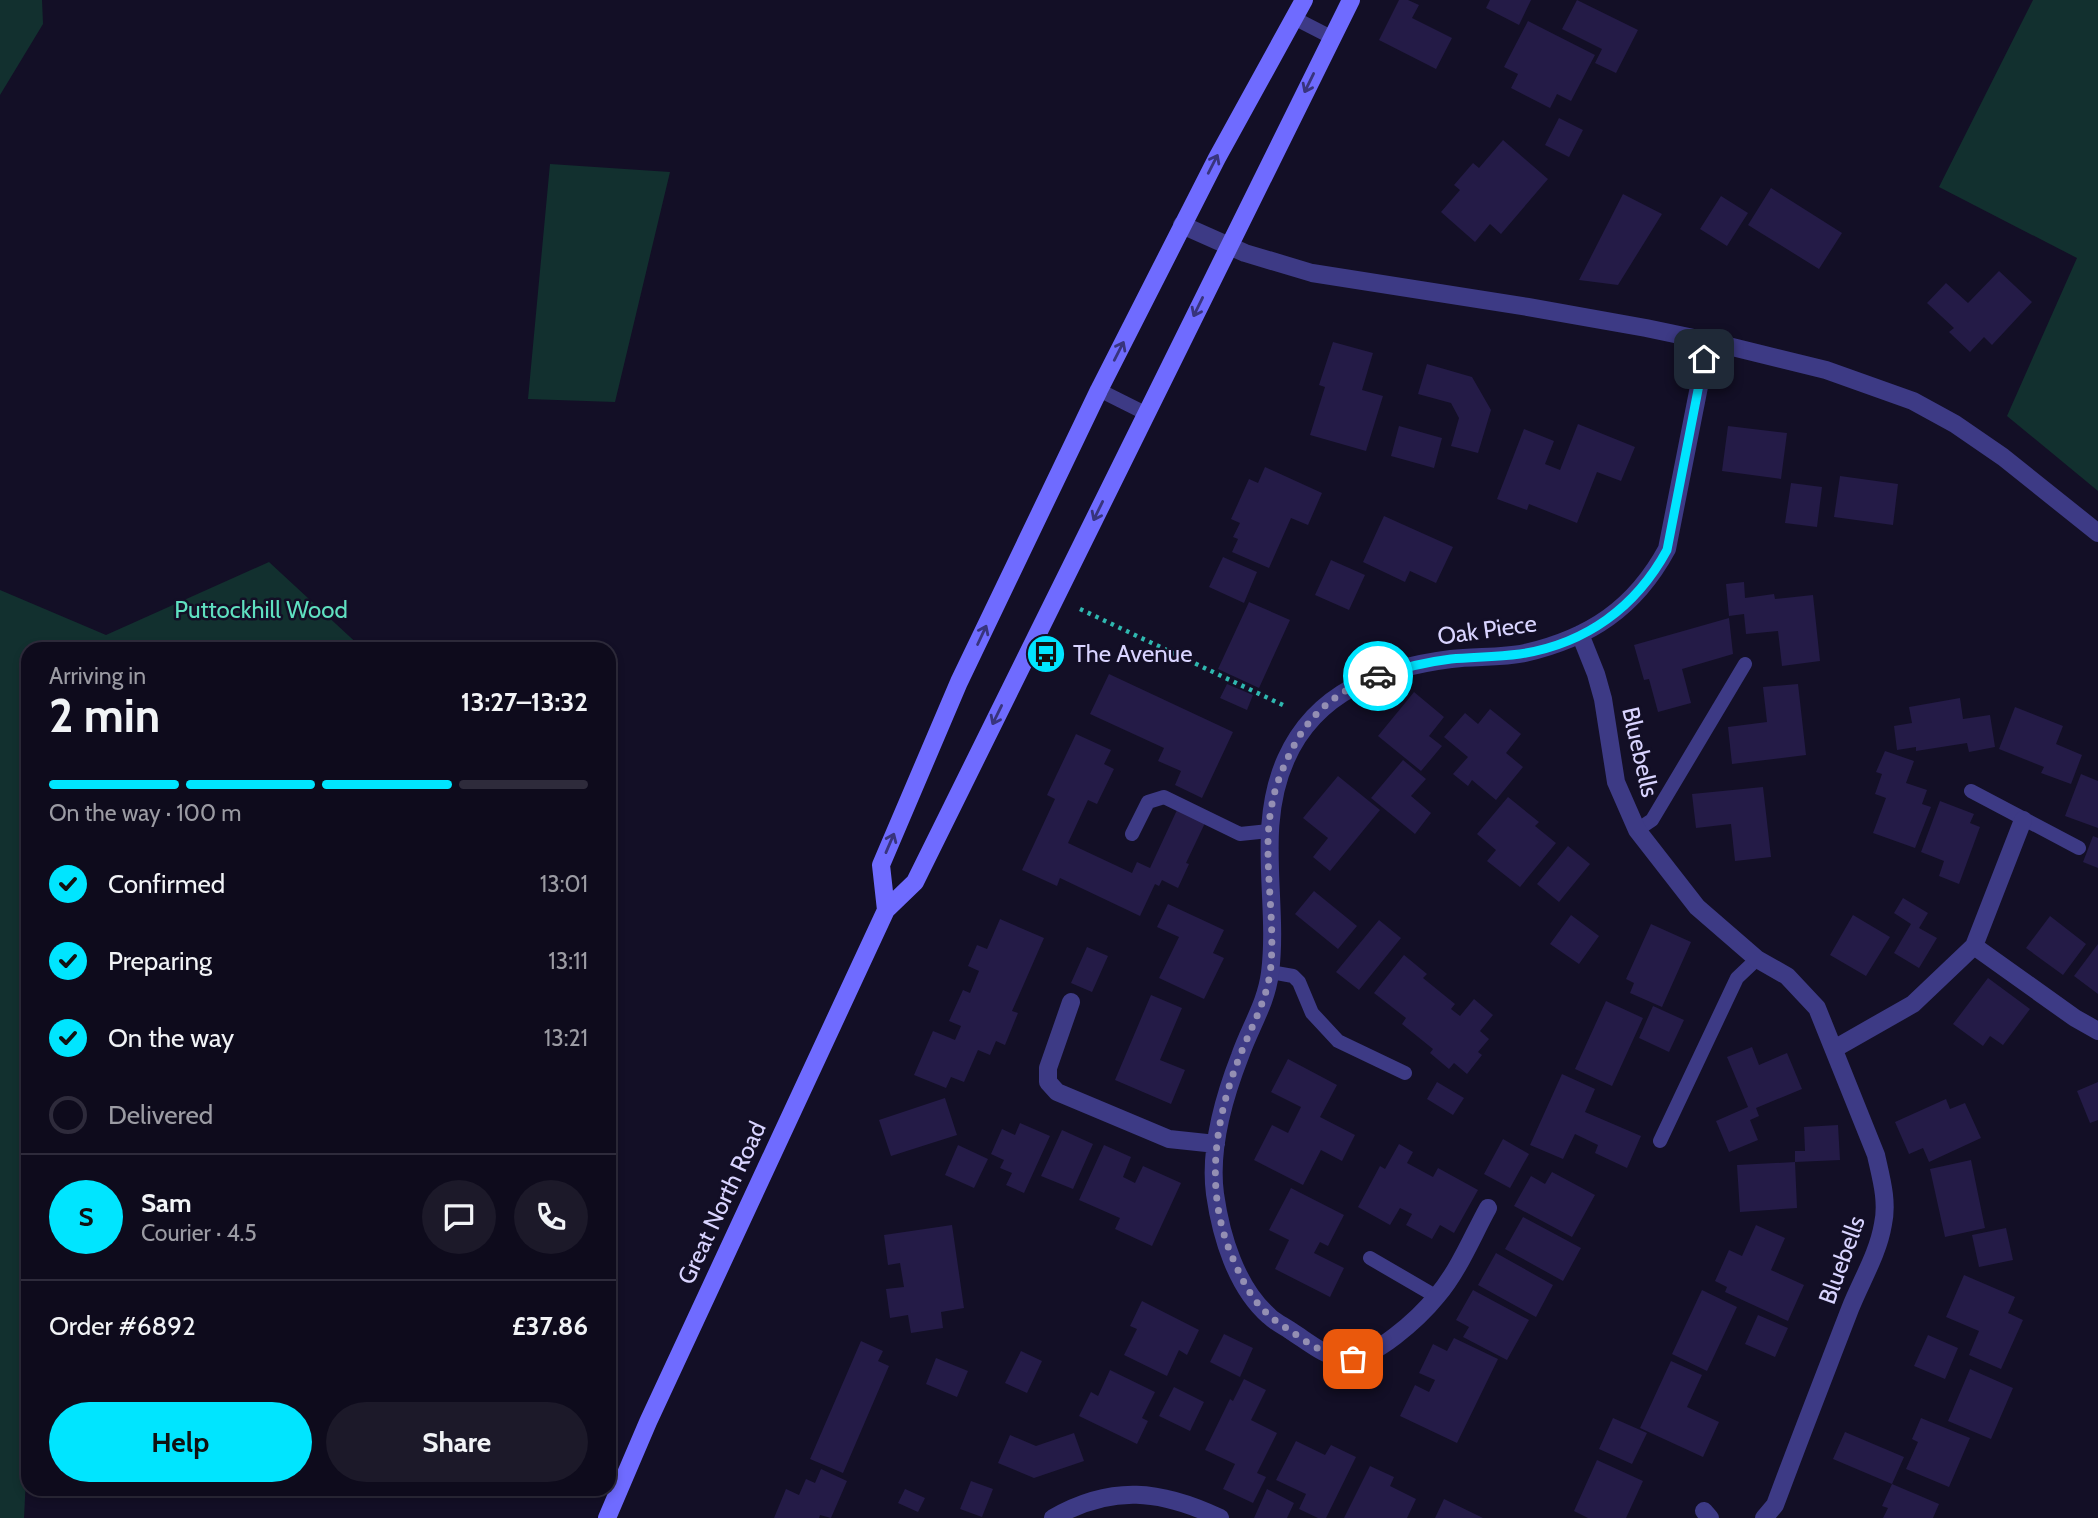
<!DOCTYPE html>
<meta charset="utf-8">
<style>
:root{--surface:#0e0b1c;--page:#1c1929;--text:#f1f3f6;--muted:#9b9ba3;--line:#2e2b3b;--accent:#00e5ff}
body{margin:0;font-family:Cabin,sans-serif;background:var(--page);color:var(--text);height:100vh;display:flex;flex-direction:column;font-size:26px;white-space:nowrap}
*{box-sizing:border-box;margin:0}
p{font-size:23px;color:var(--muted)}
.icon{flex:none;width:38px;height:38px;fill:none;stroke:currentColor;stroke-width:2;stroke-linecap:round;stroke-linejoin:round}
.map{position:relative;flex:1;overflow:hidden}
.drawer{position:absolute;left:21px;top:642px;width:595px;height:854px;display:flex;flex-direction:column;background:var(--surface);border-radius:21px;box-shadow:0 4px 10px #0003,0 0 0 2px var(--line)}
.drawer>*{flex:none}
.pin{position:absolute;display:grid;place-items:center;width:60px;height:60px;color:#fff;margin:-30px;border-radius:14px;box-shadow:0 4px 10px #0006}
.courier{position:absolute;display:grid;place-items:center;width:70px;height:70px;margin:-35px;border:5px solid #00e5ff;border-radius:50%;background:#fff;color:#222;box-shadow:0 2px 9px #0007}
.head em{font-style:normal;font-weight:700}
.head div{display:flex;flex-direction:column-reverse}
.head{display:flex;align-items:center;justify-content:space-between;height:119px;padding:0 28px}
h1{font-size:46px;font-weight:700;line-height:52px}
.bar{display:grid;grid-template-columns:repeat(4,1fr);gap:10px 7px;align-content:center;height:84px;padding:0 28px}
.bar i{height:9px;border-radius:5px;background:var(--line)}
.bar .active{background:var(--accent)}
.bar p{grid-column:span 4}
.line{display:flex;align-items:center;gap:18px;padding:0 28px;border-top:2px solid var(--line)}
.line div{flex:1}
.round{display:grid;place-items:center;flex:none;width:74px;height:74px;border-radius:37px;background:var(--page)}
ol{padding:0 28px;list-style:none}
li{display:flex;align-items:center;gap:21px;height:77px}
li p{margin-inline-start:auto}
li .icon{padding:7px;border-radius:50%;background:var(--accent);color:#111;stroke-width:4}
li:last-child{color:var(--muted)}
li i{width:38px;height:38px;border:4px solid var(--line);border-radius:50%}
.primary-button{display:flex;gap:14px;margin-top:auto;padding:14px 28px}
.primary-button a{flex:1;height:80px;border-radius:42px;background:var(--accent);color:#111;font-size:28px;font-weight:700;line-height:80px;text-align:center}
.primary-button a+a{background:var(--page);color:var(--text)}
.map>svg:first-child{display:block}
</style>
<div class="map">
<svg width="2098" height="1518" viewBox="0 0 2098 1518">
<rect width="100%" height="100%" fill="#130f26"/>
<path fill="#12302f" d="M0,0H42L43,24L0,95Z
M2033,0H2098V491L2007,416L2077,258L1939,187Z
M550,164L670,172L615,402L528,399Z
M269,562L363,649H28V1437L24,1518H0V590L106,635Z"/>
<path fill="#241b47" d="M1399,0H1408L1419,5L1412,18L1452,38L1436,69L1379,40Z
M1490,0H1531L1519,25L1486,8Z
M1577,0L1638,30L1616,73L1595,63L1602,49L1562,29Z
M1528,21L1595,55L1571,101L1557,94L1550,108L1511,88L1518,74L1504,67Z
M1559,118L1583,130L1569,157L1545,145Z
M1503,140L1548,179L1501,234L1490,224L1475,242L1441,212L1460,190L1454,185L1473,163L1479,168Z
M1771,188L1842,233L1819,269L1748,225Z
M1623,194L1662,214L1618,285L1579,280Z
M1721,196L1748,213L1727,246L1700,229Z
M1999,271L2032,302L1992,345L1984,337L1970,352L1949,332L1954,328L1927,303L1946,283L1968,303Z
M1333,342L1373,353L1362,390L1383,396L1366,451L1310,435L1325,387L1319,385Z
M1427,364L1472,377L1491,410L1478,453L1451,446L1459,418L1451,403L1418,394Z
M1578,424L1635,447L1621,481L1597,472L1577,523L1529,504L1527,510L1497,499L1524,429L1554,441L1545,464L1560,470Z
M1399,426L1442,438L1434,468L1391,456Z
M1728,426L1787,433L1781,479L1722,471Z
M1265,467L1322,493L1308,525L1291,518L1269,568L1232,552L1238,539L1233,537L1240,523L1231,519L1249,479L1258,483Z
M1840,476L1898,484L1893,525L1834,517Z
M1791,483L1822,487L1817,527L1785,523Z
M1384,516L1453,547L1436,583L1410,571L1405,582L1363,562Z
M1223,557L1257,572L1244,603L1209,587Z
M1331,560L1365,575L1349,610L1315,595Z
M1744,582L1745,598L1774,594L1775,599L1813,595L1820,661L1782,666L1778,631L1746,634L1744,614L1729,616L1726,584Z
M1249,602L1290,620L1259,688L1218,669Z
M1729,618L1733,654L1682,669L1691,703L1658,712L1649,679L1644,680L1634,645Z
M1109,674L1233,732L1202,798L1175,785L1181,771L1158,761L1164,748L1090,714Z
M1227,684L1253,695L1247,710L1220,698Z
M1798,684L1806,755L1732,764L1728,727L1767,722L1763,687Z
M1414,692L1444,717L1429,736L1442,746L1421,771L1378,736Z
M1960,698L1963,719L1990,715L1995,747L1969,752L1967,743L1916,751V747L1897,750L1894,726L1912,723L1909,707Z
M2015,707L2063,726L2056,744L2082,755L2071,784L2041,773L2044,767L1999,749Z
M1490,709L1521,734L1506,753L1523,767L1496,800L1472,780L1468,786L1453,774L1468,757L1444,737L1465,713L1478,724Z
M1076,734L1111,750L1104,764L1114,769L1097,804L1088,800L1068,843L1132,873L1137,862L1150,868L1177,810L1205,823L1186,863L1189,864L1178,888L1162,880L1159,886L1155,884L1140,916L1060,878L1057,886L1022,870L1055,799L1047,795Z
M1885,751L1914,761L1906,783L1927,790L1922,804L1931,807L1915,848L1873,833L1886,798L1875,794L1882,774L1876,772Z
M1403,760L1426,779L1411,796L1431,813L1415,834L1371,798Z
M2081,774L2098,781V828L2065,816Z
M1338,776L1380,810L1330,871L1313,857L1328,838L1303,818Z
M1763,787L1771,857L1735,861L1731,824L1696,828L1692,794Z
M1508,797L1539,822L1535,826L1556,843L1520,887L1487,861L1496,850L1477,834Z
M1940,801L1974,814L1970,823L1980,827L1959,884L1939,876L1944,861L1921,852Z
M2093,836L2098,838V868L2083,862Z
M1568,846L1590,864L1559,902L1537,884Z
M1314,891L1357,926L1338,949L1295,914Z
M1903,898L1928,913L1919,928L1937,938L1919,968L1894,953L1911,924L1894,913Z
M1168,904L1224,930L1213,953L1224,958L1204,999L1159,978L1179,937L1157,927Z
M1571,915L1599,936L1579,964L1550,944Z
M1853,915L1890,937L1866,976L1830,955Z
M2050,916L2086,944L2063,975L2026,948Z
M1000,919L1044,938L1012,1011L1018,1013L1005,1045L996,1041L990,1055L978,1050L964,1082L951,1077L946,1088L914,1075L933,1031L955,1040L961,1026L949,1021L963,990L970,993L979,971L968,966L977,945L987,949Z
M1379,920L1401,938L1359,990L1336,972Z
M1651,924L1691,942L1662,1007L1630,993L1634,983L1626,979Z
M2098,944V994L2074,976Z
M1087,947L1108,956L1092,992L1071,983Z
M1404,955L1427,974L1423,978L1455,1004L1451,1009L1460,1016L1474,999L1493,1015L1480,1031L1489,1039L1478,1052L1482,1055L1467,1074L1454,1063L1449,1069L1430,1053L1433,1049L1402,1024L1406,1018L1374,993Z
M1988,978L2030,1009L2003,1045L1990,1036L1983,1046L1953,1024Z
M1151,995L1182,1008L1160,1060L1185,1070L1171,1104L1115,1080Z
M1606,1001L1643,1018L1612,1086L1575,1069Z
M1653,1006L1684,1020L1669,1052L1639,1038Z
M1752,1047L1759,1065L1787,1053L1802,1089L1756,1108L1759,1116L1750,1120L1758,1140L1729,1152L1716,1121L1748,1107L1727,1057Z
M1288,1059L1337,1085L1320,1117L1355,1135L1342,1161L1321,1150L1303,1185L1254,1160L1272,1125L1288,1133L1301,1107L1271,1092Z
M1562,1074L1595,1089L1585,1112L1641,1136L1627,1168L1595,1153L1598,1145L1575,1134L1563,1159L1530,1145Z
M1437,1082L1464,1098L1453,1115L1427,1099Z
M2098,1082V1120L2090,1123L2077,1091Z
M945,1098L957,1135L891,1156L879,1120Z
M1946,1099L1950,1109L1965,1103L1981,1138L1929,1162L1923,1148L1909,1154L1895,1122Z
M1020,1123L1050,1136L1024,1193L1006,1185L1012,1173L1000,1168L1004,1160L991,1154L1002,1129L1015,1135Z
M1838,1125L1840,1160L1795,1162V1151H1805L1804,1127Z
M1062,1130L1093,1144L1073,1189L1041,1176Z
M1503,1139L1529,1154L1510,1188L1484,1174Z
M1399,1144L1413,1152L1407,1163L1433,1177L1438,1168L1478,1190L1454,1233L1440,1225L1432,1239L1406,1225L1412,1214L1400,1208L1390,1225L1358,1207L1380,1166L1385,1169Z
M958,1145L988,1159L974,1188L945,1175Z
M1104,1145L1131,1157L1123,1177L1135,1183L1143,1166L1181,1183L1152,1246L1115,1229L1120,1218L1079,1200Z
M1971,1160L1985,1228L1945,1237L1930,1169Z
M1795,1162L1797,1208L1740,1212L1737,1165Z
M1552,1172L1595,1195L1572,1237L1514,1206L1531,1176L1545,1184Z
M1291,1188L1344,1215L1328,1246L1320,1242L1314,1253L1344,1268L1330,1297L1275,1269L1289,1240L1269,1230Z
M1523,1217L1581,1248L1563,1281L1505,1249Z
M952,1225L964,1308L941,1312L943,1328L911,1333L908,1315L890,1318L886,1289L904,1287L900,1263L888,1265L884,1235Z
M1756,1225L1785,1238L1771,1270L1804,1285L1788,1321L1725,1292L1727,1287L1715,1281L1729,1250L1742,1256Z
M2006,1228L2013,1260L1979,1267L1972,1235Z
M1496,1253L1553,1285L1536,1317L1478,1285Z
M1964,1275L2015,1297L2008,1313L2023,1320L2001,1369L1969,1355L1979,1331L1946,1317Z
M1473,1290L1529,1320L1507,1360L1463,1337L1469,1327L1456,1320Z
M1702,1290L1737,1307L1707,1371L1672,1354Z
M1142,1301L1199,1330L1187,1355L1179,1350L1167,1376L1124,1355L1137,1329L1130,1326Z
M1758,1315L1788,1328L1775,1357L1745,1344Z
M1224,1334L1253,1348L1240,1377L1210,1362Z
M1928,1335L1958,1348L1945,1379L1914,1366Z
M1454,1338L1498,1359L1457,1443L1400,1416L1415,1385L1429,1392L1435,1380L1419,1373L1433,1344L1447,1351Z
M861,1341L883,1351L878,1361L889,1366L843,1473L810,1459Z
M1021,1351L1042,1361L1027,1393L1005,1383Z
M936,1358L968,1371L957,1397L926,1384Z
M1671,1361L1702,1375L1687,1407L1719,1422L1703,1457L1640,1428Z
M1970,1369L2013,1388L1991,1439L1948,1421Z
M1110,1370L1155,1392L1142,1418L1148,1421L1137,1444L1079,1416L1091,1392L1098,1396Z
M1244,1379L1266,1390L1251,1420L1277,1433L1257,1473L1266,1477L1253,1503L1223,1489L1235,1464L1205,1450L1230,1399L1233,1401Z
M1174,1387L1204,1402L1190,1431L1159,1416Z
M1613,1418L1647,1433L1632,1464L1599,1449Z
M1921,1418L1970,1438L1949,1487L1906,1469L1918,1442L1912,1439Z
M1845,1432L1904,1457L1892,1484L1833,1459Z
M1074,1433L1084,1461L1034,1478L998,1463L1010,1435L1036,1446Z
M1296,1441L1325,1455L1331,1445L1356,1457L1326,1518H1318L1299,1509L1306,1494L1276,1480Z
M1597,1460L1643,1481L1626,1518H1588L1574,1511Z
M1370,1466L1394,1477L1390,1486L1416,1499L1407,1518H1344Z
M821,1469L847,1481L831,1518L820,1515L819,1518H774L786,1489L799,1495L806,1479L815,1483Z
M971,1481L993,1489L982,1517L960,1509Z
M1892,1484L1939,1504L1933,1518H1883L1888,1508L1882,1506Z
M905,1489L925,1498L918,1512L898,1503Z
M1267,1489L1294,1503L1287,1518H1254Z
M1444,1499L1483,1518H1435Z"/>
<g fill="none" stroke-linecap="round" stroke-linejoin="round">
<path stroke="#2fb8b0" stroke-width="4.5" stroke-dasharray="3.5 5" stroke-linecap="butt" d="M1080,609L1287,707"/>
<path stroke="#3d3a85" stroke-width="14" d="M1294,18L1331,37
M1099,390L1145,413
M1971,791L2079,848
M1637,830L1652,820L1745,664
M1132,834L1148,802L1164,797L1240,834L1269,831
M1270,972L1293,976L1299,982L1312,1013L1338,1041L1405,1073
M1660,1141L1737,978L1757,959
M1370,1258L1437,1297"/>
<path stroke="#3d3a85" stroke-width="18" d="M1182,225L1245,253L1312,273L1528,307L1646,328L1708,341L1826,370L1913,401L1955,424L2003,457L2098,533
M1580,634L1596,674L1603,699L1616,782L1637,830L1697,907L1757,959L1787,976L1817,1008L1876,1155C1881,1178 1888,1201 1883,1224C1878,1254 1861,1281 1850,1309C1825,1374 1799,1440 1775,1505L1764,1518
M1974,946L2075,1018L2098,1031
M1071,1002L1048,1068V1082L1057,1092L1169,1139L1216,1144
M1834,1049L1913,1004L1974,946L2023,820
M1488,1208C1472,1237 1459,1270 1437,1296C1420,1317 1373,1361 1345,1359C1325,1357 1307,1341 1291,1331C1284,1326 1275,1322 1269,1316C1236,1287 1221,1236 1215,1194C1209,1149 1224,1097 1240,1056C1250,1027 1266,1004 1270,973C1279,902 1255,828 1286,759C1316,691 1381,668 1451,659C1475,656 1501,658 1525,653C1590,638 1635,608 1667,549L1708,341
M1704,1511L1710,1518
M1053,1518C1112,1484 1161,1490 1220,1518"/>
<path stroke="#6f6bff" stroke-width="18" d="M886,910L881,865L959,682L1099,390L1217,158L1304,0
M607,1518L648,1422L886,910L915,882L1351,0"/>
</g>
<defs><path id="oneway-shaft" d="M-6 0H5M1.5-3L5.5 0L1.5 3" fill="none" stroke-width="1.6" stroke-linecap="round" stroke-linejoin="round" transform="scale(1.75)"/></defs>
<g stroke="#38347d">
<use href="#oneway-shaft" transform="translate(1309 83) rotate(116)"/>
<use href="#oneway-shaft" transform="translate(1213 164) rotate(-63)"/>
<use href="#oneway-shaft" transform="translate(1198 307) rotate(116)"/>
<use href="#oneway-shaft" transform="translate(1119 351) rotate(-63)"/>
<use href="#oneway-shaft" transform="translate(1098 511) rotate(116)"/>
<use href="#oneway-shaft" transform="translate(982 635) rotate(-65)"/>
<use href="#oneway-shaft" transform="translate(997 715) rotate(116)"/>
<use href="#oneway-shaft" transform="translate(890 843) rotate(-67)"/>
</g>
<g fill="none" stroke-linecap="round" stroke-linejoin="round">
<path stroke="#948fb3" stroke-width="7" stroke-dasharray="0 12.6" d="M1353,1359C1326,1358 1304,1340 1282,1325C1255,1308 1243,1283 1231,1254C1204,1189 1215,1117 1241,1053C1252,1026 1265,1003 1270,974C1277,920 1261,856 1272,804C1276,782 1286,760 1297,740C1316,708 1343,688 1378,676"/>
<path stroke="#00e5ff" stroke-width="9" d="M1378,676C1402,668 1426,662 1451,659C1474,657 1497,657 1520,654C1586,644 1636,607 1667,550L1704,359"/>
</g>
<defs>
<g id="bus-disc" transform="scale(2.0125)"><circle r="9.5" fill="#00e5ff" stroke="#130f26"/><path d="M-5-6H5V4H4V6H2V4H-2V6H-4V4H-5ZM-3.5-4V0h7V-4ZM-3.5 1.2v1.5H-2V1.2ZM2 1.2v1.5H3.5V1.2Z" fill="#111"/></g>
</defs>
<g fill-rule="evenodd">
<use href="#bus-disc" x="1046" y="654"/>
</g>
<g text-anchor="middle" stroke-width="5" stroke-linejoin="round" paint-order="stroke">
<g font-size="24" fill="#5fe0c0" stroke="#130f26">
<text x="261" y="618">Puttockhill Wood</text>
</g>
<g font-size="24" fill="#d9d4ff" stroke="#130f26">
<text transform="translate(1487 630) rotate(-8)" y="8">Oak Piece</text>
<text transform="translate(1640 752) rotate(77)" y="8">Bluebells</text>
<text transform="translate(722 1203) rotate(-65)" y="8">Great North Road</text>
<text transform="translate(1842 1260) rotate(-70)" y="8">Bluebells</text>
</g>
<g font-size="24" fill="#d9d4ff" stroke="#130f26" text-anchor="start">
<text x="1073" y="662">The Avenue</text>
</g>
</g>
</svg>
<div class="pin" style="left:1353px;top:1359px;background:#ea580c"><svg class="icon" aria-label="bag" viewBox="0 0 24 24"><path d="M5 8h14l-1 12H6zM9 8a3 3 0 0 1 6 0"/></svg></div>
<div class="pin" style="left:1704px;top:359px;background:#1f2937"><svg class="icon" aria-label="home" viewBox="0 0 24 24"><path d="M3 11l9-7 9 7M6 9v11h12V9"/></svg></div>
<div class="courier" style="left:1378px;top:676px"><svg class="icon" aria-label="car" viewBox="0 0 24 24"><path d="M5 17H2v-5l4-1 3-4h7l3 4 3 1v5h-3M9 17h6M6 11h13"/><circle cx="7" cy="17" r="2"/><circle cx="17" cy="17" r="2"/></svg></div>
<section class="drawer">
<div class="head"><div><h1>2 min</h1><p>Arriving in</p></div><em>13:27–13:32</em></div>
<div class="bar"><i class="active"></i><i class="active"></i><i class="active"></i><i></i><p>On the way · 100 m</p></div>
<ol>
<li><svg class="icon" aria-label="check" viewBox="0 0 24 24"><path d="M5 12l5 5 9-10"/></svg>Confirmed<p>13:01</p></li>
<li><svg class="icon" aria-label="check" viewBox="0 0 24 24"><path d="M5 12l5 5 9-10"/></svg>Preparing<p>13:11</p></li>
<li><svg class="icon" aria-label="check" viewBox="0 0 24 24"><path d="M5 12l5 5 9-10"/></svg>On the way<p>13:21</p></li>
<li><i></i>Delivered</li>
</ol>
<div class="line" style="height:126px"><b class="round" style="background:var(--accent);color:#111">S</b><div><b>Sam</b><p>Courier · 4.5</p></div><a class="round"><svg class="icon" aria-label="chat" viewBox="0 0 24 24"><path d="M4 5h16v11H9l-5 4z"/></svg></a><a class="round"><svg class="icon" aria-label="phone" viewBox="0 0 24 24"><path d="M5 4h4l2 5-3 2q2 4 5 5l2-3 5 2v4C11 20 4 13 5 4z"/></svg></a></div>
<div class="line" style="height:91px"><div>Order #6892</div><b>£37.86</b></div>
<div class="primary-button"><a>Help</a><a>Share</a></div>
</section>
</div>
